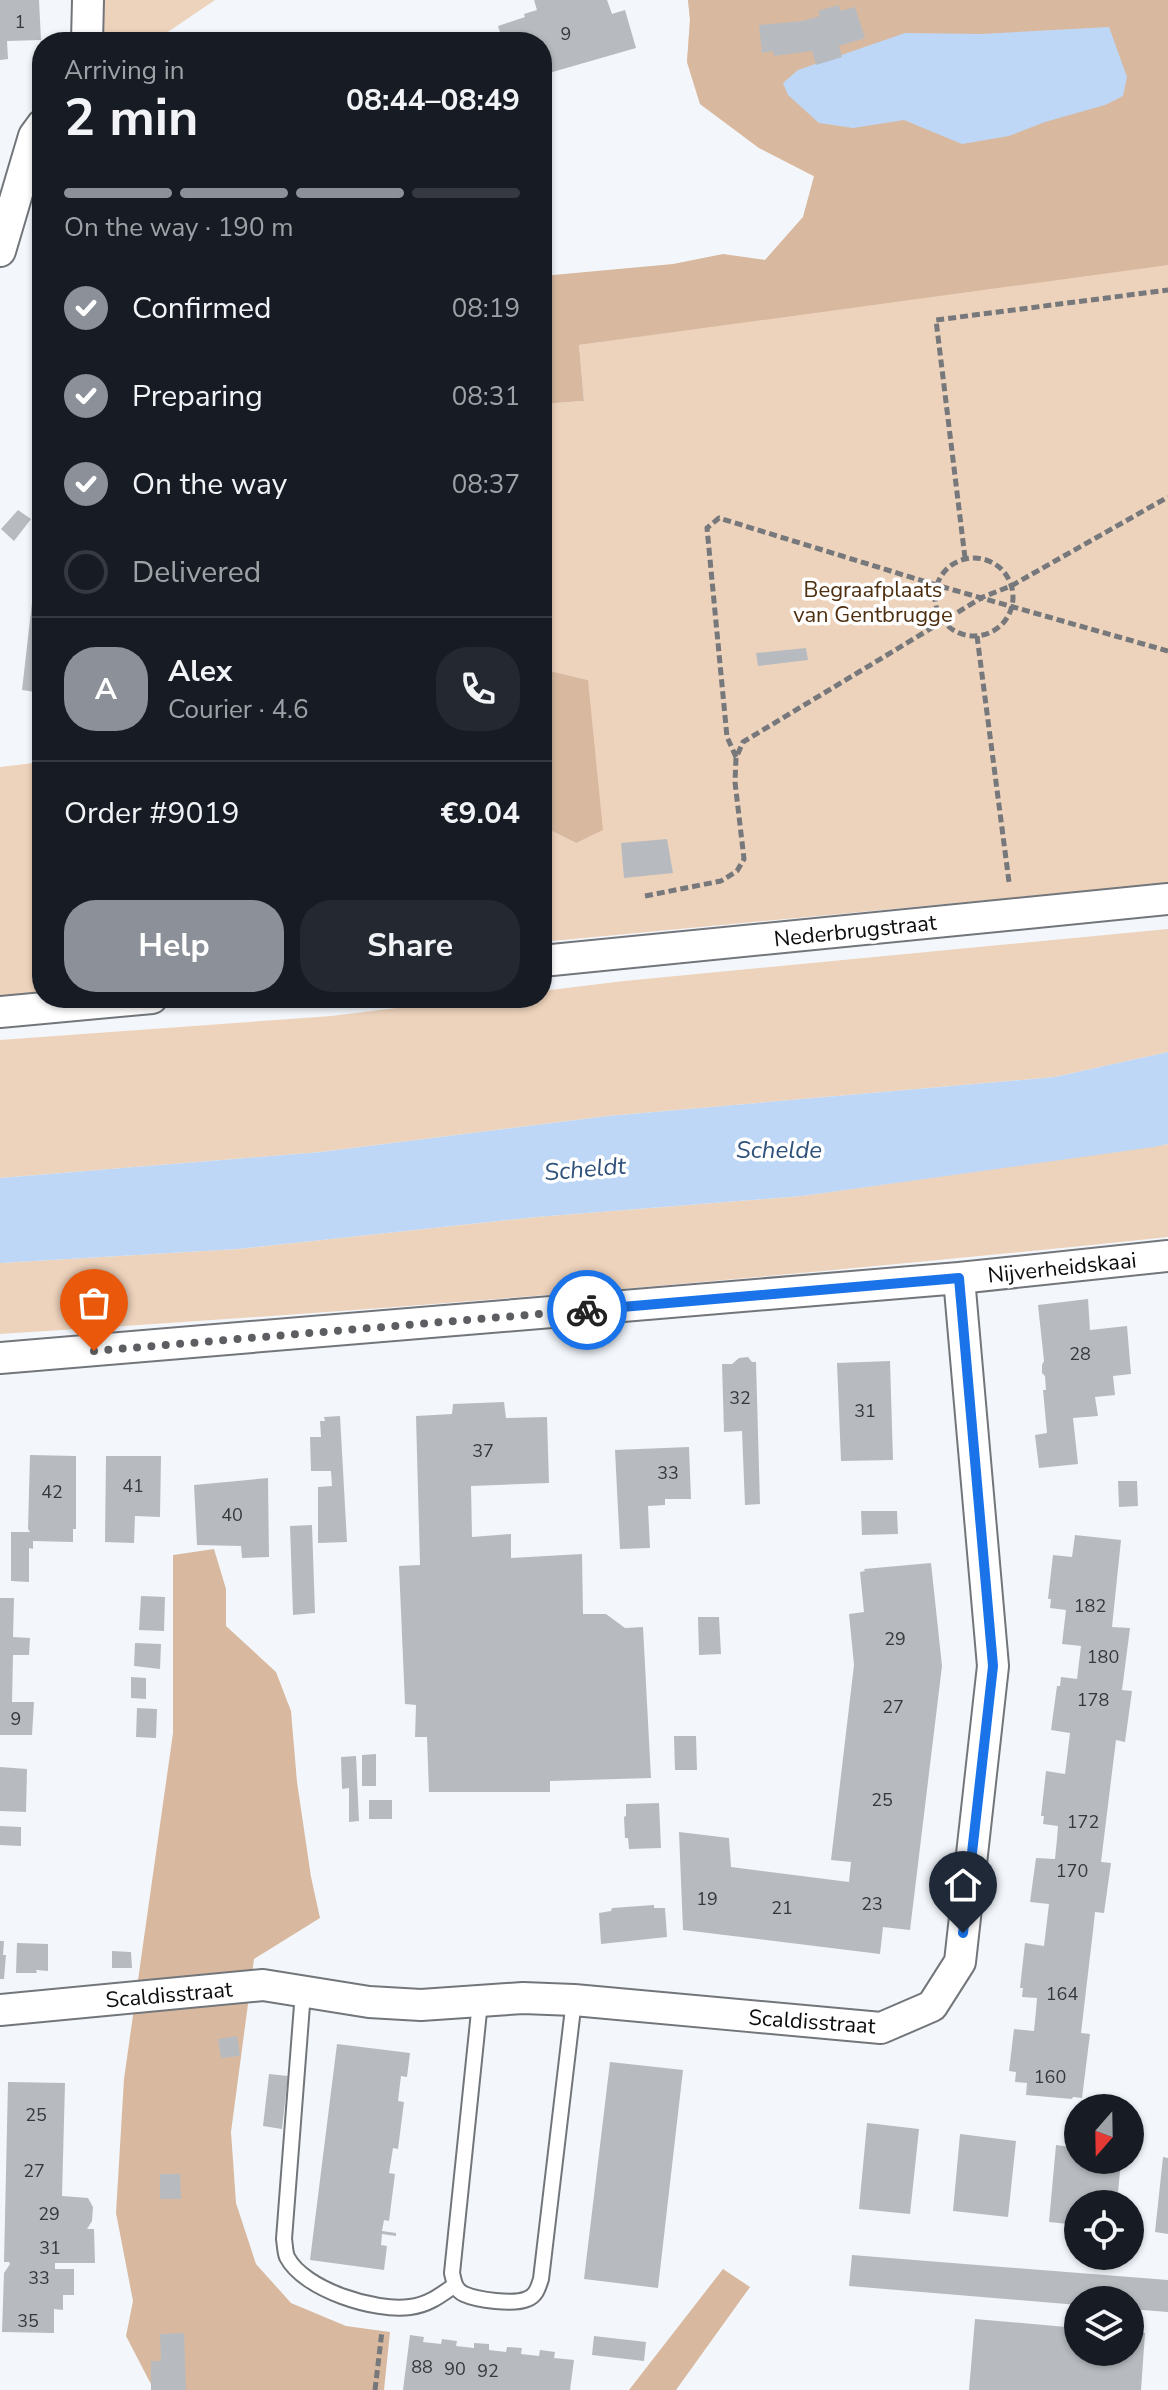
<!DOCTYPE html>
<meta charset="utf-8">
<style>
:root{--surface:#171b24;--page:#242831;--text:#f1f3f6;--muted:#9ea1a6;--line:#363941;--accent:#8c9099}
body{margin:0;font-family:"Nunito Sans",sans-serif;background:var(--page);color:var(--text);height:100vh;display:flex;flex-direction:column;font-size:30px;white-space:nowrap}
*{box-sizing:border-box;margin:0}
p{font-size:26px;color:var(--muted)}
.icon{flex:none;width:44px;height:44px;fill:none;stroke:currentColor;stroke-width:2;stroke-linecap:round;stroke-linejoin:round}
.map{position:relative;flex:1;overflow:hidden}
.drawer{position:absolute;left:32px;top:32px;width:520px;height:976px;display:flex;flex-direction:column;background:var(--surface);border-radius:32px;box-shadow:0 2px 6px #0004}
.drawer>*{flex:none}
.needle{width:52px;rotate:200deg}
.controls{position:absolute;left:1064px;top:2094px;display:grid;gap:16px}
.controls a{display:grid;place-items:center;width:80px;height:80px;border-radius:50%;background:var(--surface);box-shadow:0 2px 6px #0004;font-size:40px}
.pin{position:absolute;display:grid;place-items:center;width:68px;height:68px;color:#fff;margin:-82px -34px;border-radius:50% 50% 50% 0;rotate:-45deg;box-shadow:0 0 8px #0007}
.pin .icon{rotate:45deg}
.courier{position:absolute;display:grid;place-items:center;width:80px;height:80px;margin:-40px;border:6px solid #1a73e8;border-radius:50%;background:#fff;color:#222;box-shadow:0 2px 10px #0007}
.summary em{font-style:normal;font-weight:700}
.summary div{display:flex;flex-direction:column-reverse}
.summary{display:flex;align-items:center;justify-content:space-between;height:136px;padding:0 32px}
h1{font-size:52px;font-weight:700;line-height:60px}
.bar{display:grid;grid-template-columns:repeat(4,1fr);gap:12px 8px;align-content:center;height:96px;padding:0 32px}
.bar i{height:10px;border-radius:6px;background:var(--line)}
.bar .current{background:var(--accent)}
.bar p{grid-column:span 4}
.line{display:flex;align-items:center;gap:20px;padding:0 32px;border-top:2px solid var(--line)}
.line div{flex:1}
.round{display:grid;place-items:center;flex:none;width:84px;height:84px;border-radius:32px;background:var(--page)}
ol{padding:0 32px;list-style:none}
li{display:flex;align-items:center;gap:24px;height:88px}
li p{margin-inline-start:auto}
li .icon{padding:8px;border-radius:50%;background:var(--accent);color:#fff;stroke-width:4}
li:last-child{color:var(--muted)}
li i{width:44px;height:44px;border:4px solid var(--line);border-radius:50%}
.cta{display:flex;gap:16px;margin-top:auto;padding:16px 32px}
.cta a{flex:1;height:92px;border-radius:32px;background:var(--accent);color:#fff;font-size:32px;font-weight:700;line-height:92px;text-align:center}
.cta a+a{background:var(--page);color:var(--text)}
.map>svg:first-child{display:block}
</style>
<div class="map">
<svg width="1168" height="2390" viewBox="0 0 1168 2390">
<rect width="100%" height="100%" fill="#f3f7fc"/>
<path fill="#eed3bc" d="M104,0H215L153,42H101Z
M688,0H1168V883L542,942V826L576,843L588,680L542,669V404L584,401L579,345L777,317L765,260L803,217L815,177L759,148L700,104L687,62L690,20Z
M42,762V995L0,998V767Z
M1168,929V1052L1055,1077L608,1116L321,1152L0,1178V1040L331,1016L479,998H542V991L624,981Z
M1168,1144V1237C779,1278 390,1310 0,1334V1263L238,1249L536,1217L802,1196Z"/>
<path fill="#d8b99f" d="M688,0H1168V265L579,345L584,401L542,404V276L673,264L723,254L765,260L803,217L814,176L759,148L700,104L687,62L690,20Z
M542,669L588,680L603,830L576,843L542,826Z
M214,1549L226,1589V1626L276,1672L291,1711L297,1782L311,1877L320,1918L254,1959L231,2132L236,2203L256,2264L291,2303L346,2326L390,2332L384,2390H154L126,2336L133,2301L116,2213L124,2079L173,1733V1555Z
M723,2269L750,2287L676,2390H629Z"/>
<path fill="#bed7f6" d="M1109,27L1127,77L1123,96L1105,105L1045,122L1009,136L962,144L904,120L853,128L819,123L788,95L783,83L798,70L905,33L981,34Z
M1168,1052V1144L1154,1147L802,1196L536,1217L238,1249L0,1263V1178L321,1152L608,1116L1055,1077Z"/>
<path fill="#b7bbc0" d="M0,0H39L41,40L7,41L8,59L0,60Z
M534,0H607L612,14L625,10L636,48L542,75V42H503L498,26L525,17L524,14L537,10Z
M839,5L840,11L855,7L865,38L839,46L842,57L816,65L812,51L774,56L773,51L762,53L759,25L803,21L820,16L818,11Z
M40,337H42V366L36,365Z
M18,510L31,519L14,541L1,529Z
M40,533H42V693L22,690Z
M806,648L808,660L758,666L756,653Z
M667,839L673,873L624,878L621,843Z
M1088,1299L1090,1330L1127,1326L1131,1374L1113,1376L1115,1395L1095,1397L1098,1416L1073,1418L1078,1464L1039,1468L1035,1435L1047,1433L1043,1390H1046L1045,1376L1042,1373V1365L1044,1361L1038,1305Z
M748,1357L752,1362H756L760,1504L745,1505L742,1431L724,1432L722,1364H732L739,1358Z
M890,1361L893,1460L841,1461L837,1363Z
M504,1402L506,1418L547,1417L549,1483L471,1486L472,1537L511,1534V1558L582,1554L583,1614H606L625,1628L643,1627L651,1778L550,1781V1792H429L427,1737H415L416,1705L405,1704L399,1566L420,1565L416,1416L452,1414L453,1404Z
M340,1416L347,1542L318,1543V1487L332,1486L331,1471H311L310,1437H321L320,1421H325L324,1417Z
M689,1447L691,1499H665V1505L648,1506L650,1548L620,1549L615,1450Z
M30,1455L76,1456V1529H73V1542L33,1541V1549L29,1548V1582L11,1581V1532H30L28,1529Z
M106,1456H161L160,1517L135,1516L134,1543L105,1542Z
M268,1478L269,1557L242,1558L241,1546L197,1545L194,1485Z
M1118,1481H1137L1138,1506L1119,1507Z
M861,1511H897L898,1534L862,1535Z
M312,1525L315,1613L293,1615L290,1526Z
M1075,1535L1121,1540L1112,1627L1130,1628L1122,1690L1132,1691L1125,1742L1116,1740L1101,1862L1111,1863L1104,1913L1095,1912L1093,1931L1081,2033L1090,2034L1082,2098L1073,2097L1072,2099L1026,2095L1027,2083L1015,2082L1016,2072L1009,2071L1014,2029L1034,2031L1036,2011L1037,1998L1022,1997L1023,1988H1020L1025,1943L1044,1946L1049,1904L1030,1902L1036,1858L1055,1859L1057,1839L1058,1826L1043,1824L1044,1816H1041L1046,1771L1065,1774L1070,1733L1051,1730L1057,1686H1060L1061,1677L1077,1679L1081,1646L1062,1644L1066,1610L1050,1608L1051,1599H1048L1053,1555L1072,1557Z
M931,1563L942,1666L910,1930L883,1927L880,1954L683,1930L679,1832L729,1838L731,1867L849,1882L851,1862L831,1860L854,1665L849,1614L864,1612L860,1572L865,1571L864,1569Z
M141,1596L165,1597L164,1631L139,1630Z
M0,1598H14L13,1637L30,1638L29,1655H13L12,1702H34L32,1735H0Z
M698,1617H719L721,1654L699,1655Z
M135,1643L161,1644L160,1669L134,1666Z
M131,1677L146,1678V1699L131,1698Z
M137,1708L157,1709L156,1738L136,1737Z
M674,1736H696L697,1770H675Z
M376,1754V1786H362V1755Z
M356,1756L359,1821L349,1822V1788L342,1789L341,1757Z
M0,1767L27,1769L26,1812L0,1811Z
M369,1800H392V1819H369Z
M659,1803L661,1848L629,1849L628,1838H625L624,1817L626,1816V1804Z
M0,1826L21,1827V1846L0,1845Z
M654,1905V1908H665L667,1937L601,1944L599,1913L611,1911L612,1908Z
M0,1941H4L3,1955H6L4,1979H0Z
M17,1943L48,1944V1971L36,1970L37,1973H16Z
M112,1951L131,1952L132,1968H112Z
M237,2036L240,2056L221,2058L218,2039Z
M337,2044L410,2053L407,2077L401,2076L398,2101L404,2102L398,2149L393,2148L389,2173L395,2174L389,2221L384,2220L382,2231L396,2233V2236L382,2234L381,2245L387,2246L384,2270L310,2260Z
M610,2062L683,2070L658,2288L584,2279Z
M269,2074L288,2076L282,2129L263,2126Z
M8,2082L65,2083L62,2196L88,2198L93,2207L92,2221L87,2229H94L95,2263H55V2269H74V2295H63V2310L54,2309V2333L2,2332L4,2273L10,2264L9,2262H4Z
M867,2123L919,2129L910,2214L859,2209Z
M960,2134L1016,2141L1008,2217L953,2211Z
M1056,2145L1078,2148V2160H1121L1117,2204H1078V2225L1049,2222Z
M1163,2157L1168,2158V2234L1155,2232Z
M160,2174H180L181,2199H160Z
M852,2255L1168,2280V2312L1130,2309V2300H1078V2305L849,2286Z
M975,2319L1078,2328V2352H1130V2332L1145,2333L1141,2390H969Z
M184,2333L186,2390H151V2361H161L160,2334Z
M410,2335L424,2337L423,2342L441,2344L442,2339L457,2341L456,2346L474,2348V2343L489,2344V2350L506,2352L507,2347L522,2348L521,2354L539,2356L540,2350L555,2352L554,2358L574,2360L570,2390H403Z
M594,2336L646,2342L644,2361L592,2355Z"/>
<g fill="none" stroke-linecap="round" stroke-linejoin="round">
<g stroke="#72767a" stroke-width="18">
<path id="lane" d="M303,1992L284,2239C285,2245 285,2252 287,2257C304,2290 376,2312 410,2307C428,2305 441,2295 455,2285
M480,2002L452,2273C454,2282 455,2290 464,2294C477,2300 514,2305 527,2299C536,2296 538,2288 541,2279L574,2000"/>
</g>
<g stroke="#72767a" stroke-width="34">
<path id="street" d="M87,42L88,0
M0,251L34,136L42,125
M542,961L1168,899
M0,1012L152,998
M0,1358L959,1278L1168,1256
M0,2010L263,1985L369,2002L421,2005L523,1998L574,2000L881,2028L932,2006L960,1962L993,1666L959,1278"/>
</g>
<path stroke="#76787b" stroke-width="5" stroke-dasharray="8 4" stroke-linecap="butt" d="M935 597a39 39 0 1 1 78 0a39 39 0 1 1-78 0Z
M965,558L936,320L1168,290
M977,636L1009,882
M736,757L727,737L707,528L719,518L936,585L1168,651
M645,896L721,881L737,871L744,859L735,782L736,758L743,742L983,597L1011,586L1168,497
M375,2390L382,2331"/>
<use href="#lane" stroke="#fff" stroke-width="14"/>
<use href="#street" stroke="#fff" stroke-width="30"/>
</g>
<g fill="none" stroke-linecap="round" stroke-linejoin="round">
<path stroke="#5c5e61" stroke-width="8" stroke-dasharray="0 14.4" d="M94,1351L587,1310"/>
<path stroke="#1a73e8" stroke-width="10" d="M587,1310L959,1278L993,1666L963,1933"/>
</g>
<g text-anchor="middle" stroke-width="7" stroke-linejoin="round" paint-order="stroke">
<g font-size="18" fill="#36383a">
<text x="20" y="28">1</text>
<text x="566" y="40">9</text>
<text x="1080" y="1360">28</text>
<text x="740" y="1404">32</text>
<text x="865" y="1417">31</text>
<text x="483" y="1457">37</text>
<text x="668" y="1479">33</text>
<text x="133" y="1492">41</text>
<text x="52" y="1498">42</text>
<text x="232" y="1521">40</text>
<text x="1090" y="1612">182</text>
<text x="895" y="1645">29</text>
<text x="1103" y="1663">180</text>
<text x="1093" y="1706">178</text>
<text x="893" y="1713">27</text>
<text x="16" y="1725">9</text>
<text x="882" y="1806">25</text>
<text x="1083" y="1828">172</text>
<text x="1072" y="1877">170</text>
<text x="707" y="1905">19</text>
<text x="872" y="1910">23</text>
<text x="782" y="1914">21</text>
<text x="1062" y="2000">164</text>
<text x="1050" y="2083">160</text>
<text x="36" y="2121">25</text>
<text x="34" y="2177">27</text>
<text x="49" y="2220">29</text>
<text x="50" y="2254">31</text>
<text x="39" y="2284">33</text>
<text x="28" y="2327">35</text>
<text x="422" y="2373">88</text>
<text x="455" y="2375">90</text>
<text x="488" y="2377">92</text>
</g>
<g font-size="22" fill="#4e2e0e" stroke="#fff">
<text x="873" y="597">Begraafplaats<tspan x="873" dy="25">van Gentbrugge</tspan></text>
</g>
<g font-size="22" fill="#0b0c0e" stroke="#fff">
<text transform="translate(855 930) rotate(-6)" y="8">Nederbrugstraat</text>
<text transform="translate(1062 1267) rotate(-6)" y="8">Nijverheidskaai</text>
<text transform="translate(169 1994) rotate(-5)" y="8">Scaldisstraat</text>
<text transform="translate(812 2021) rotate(4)" y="8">Scaldisstraat</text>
</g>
<g font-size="24" font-style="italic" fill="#2f517b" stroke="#fff">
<text x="779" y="1158">Schelde</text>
<text transform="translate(585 1169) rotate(-5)" y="8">Scheldt</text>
</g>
</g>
</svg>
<div class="controls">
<a><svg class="needle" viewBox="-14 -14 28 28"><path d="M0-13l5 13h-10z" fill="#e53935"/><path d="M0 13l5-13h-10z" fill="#9ea1a6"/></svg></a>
<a><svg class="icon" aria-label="locate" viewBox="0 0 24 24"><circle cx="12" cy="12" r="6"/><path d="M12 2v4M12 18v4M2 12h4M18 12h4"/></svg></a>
<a><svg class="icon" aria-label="layers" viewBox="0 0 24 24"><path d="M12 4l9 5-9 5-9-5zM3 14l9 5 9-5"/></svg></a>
</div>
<div class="pin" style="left:94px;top:1351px;background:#ea580c"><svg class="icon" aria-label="bag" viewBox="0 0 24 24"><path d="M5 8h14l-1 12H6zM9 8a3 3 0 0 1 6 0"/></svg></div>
<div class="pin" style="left:963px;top:1933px;background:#1f2937"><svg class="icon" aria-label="home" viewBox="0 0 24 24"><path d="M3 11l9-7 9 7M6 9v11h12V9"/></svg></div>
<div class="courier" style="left:587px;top:1310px"><svg class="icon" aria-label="bike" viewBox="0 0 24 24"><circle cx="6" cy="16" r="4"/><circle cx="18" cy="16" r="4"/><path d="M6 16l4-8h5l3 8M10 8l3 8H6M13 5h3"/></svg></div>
<section class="drawer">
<div class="summary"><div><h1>2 min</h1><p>Arriving in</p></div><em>08:44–08:49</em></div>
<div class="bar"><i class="current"></i><i class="current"></i><i class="current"></i><i></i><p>On the way · 190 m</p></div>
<ol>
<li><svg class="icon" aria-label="check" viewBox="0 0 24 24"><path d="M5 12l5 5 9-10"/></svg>Confirmed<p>08:19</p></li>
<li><svg class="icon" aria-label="check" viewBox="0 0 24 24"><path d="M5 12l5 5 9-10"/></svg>Preparing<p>08:31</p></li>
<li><svg class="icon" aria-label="check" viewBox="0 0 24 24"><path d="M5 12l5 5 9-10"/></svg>On the way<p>08:37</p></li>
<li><i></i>Delivered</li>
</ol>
<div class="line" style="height:144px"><b class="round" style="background:var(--accent);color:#fff">A</b><div><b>Alex</b><p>Courier · 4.6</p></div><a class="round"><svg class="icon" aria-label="phone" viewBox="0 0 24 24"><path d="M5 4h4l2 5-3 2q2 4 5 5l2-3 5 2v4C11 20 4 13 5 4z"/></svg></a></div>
<div class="line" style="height:104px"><div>Order #9019</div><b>€9.04</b></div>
<div class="cta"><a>Help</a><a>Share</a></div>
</section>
</div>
